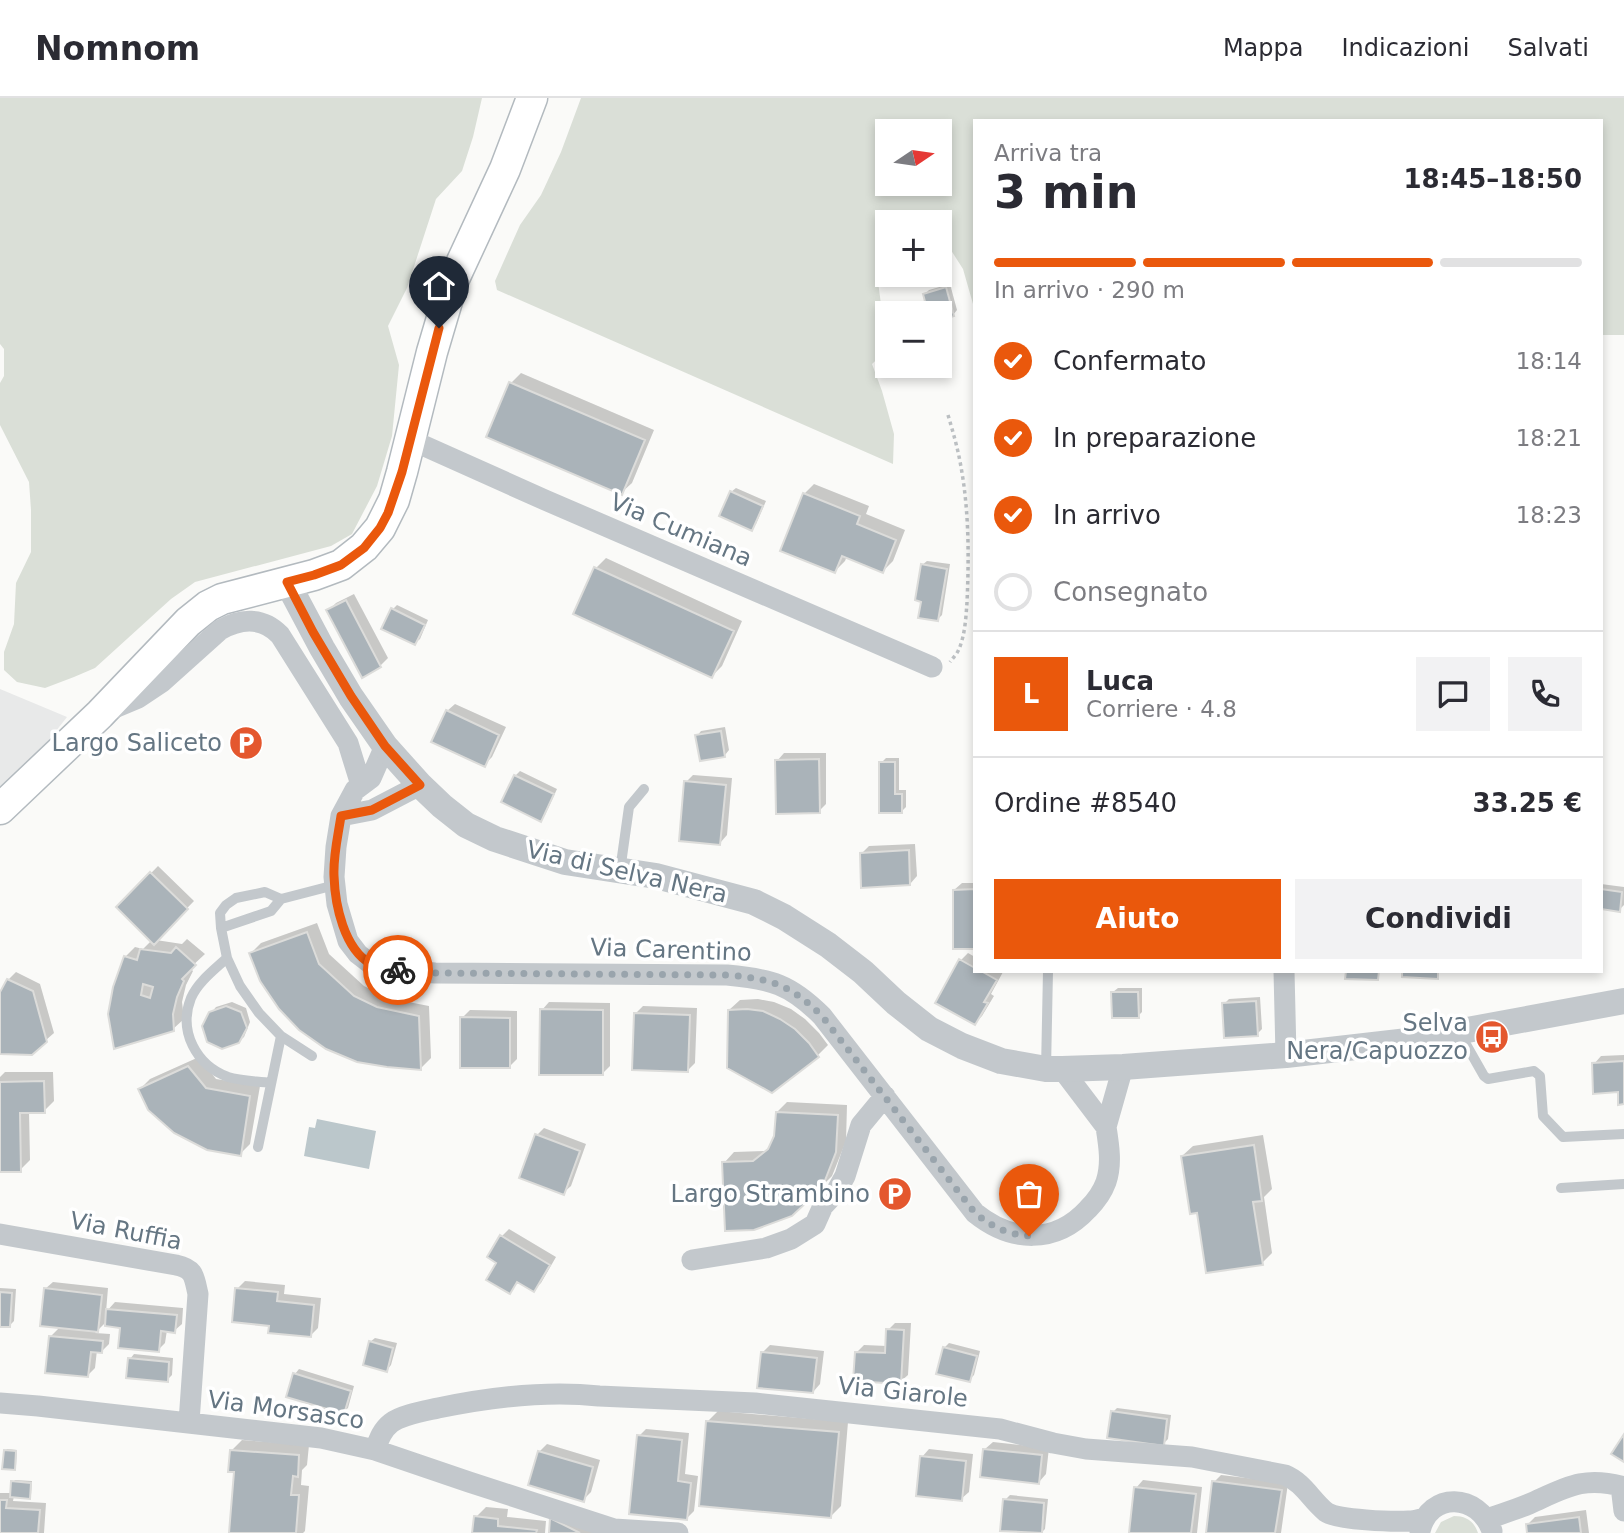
<!DOCTYPE html>
<html lang="it">
<meta charset="utf-8">
<style>
:root{--surface:#fff;--page:#f2f2f3;--text:#2b2b33;--muted:#7c7c81;--line:#e1e1e2;--accent:#ea580c}
body{margin:0;font-family:"DejaVu Sans",sans-serif;background:var(--page);color:var(--text);height:100vh;display:flex;flex-direction:column;font-size:26px;white-space:nowrap}
*{box-sizing:border-box;margin:0}
p{font-size:23px;color:var(--muted)}
.icon{flex:none;width:38px;height:38px;fill:none;stroke:currentColor;stroke-width:2;stroke-linecap:round;stroke-linejoin:round}
.map{position:relative;flex:1;overflow:hidden}
.drawer{position:absolute;left:973px;top:21px;width:630px;height:854px;display:flex;flex-direction:column;background:var(--surface);border-radius:0px;box-shadow:0 4px 10px #0003}
.drawer>*{flex:none}
.needle{width:46px;rotate:77deg}
.buttons{position:absolute;left:875px;top:21px;display:grid;gap:14px}
.buttons a{display:grid;place-items:center;width:77px;height:77px;border-radius:0px;background:var(--surface);box-shadow:0 4px 10px #0003;font-size:35px}
.pin{position:absolute;display:grid;place-items:center;width:60px;height:60px;color:#fff;margin:-72px -30px;border-radius:50% 50% 50% 0;rotate:-45deg;box-shadow:0 0 7px #0007}
.pin .icon{rotate:45deg}
.courier{position:absolute;display:grid;place-items:center;width:70px;height:70px;margin:-35px;border:5px solid #ea580c;border-radius:50%;background:#fff;color:#222;box-shadow:0 2px 9px #0007}
.head em{font-style:normal;font-weight:600}
.head div{display:flex;flex-direction:column-reverse}
.head{display:flex;align-items:center;justify-content:space-between;height:119px;padding:0 21px}
h1{font-size:46px;font-weight:600;line-height:52px}
.bar{display:grid;grid-template-columns:repeat(4,1fr);gap:10px 7px;align-content:center;height:84px;padding:0 21px}
.bar i{height:9px;border-radius:5px;background:var(--line)}
.bar .selected{background:var(--accent)}
.bar p{grid-column:span 4}
.line{display:flex;align-items:center;gap:18px;padding:0 21px;border-top:2px solid var(--line)}
.line div{flex:1}
.round{display:grid;place-items:center;flex:none;width:74px;height:74px;border-radius:0px;background:var(--page)}
ol{padding:0 21px;list-style:none}
li{display:flex;align-items:center;gap:21px;height:77px}
li p{margin-inline-start:auto}
li .icon{padding:7px;border-radius:50%;background:var(--accent);color:#fff;stroke-width:4}
li:last-child{color:var(--muted)}
li i{width:38px;height:38px;border:4px solid var(--line);border-radius:50%}
.cta{display:flex;gap:14px;margin-top:auto;padding:14px 21px}
.cta a{flex:1;height:80px;border-radius:0px;background:var(--accent);color:#fff;font-size:28px;font-weight:600;line-height:80px;text-align:center}
.cta a+a{background:var(--page);color:var(--text)}
header{display:flex;align-items:center;gap:42px;box-sizing:border-box;height:98px;padding:0 35px;background:var(--surface);border-bottom:2px solid var(--line)}
header strong{font-size:33px}
nav{display:flex;gap:38px;margin-inline-start:auto;font-size:24px}
.map>svg:first-child{display:block}
</style>
<header>
<strong>Nomnom</strong>
<nav><a>Mappa</a><a>Indicazioni</a><a>Salvati</a></nav>
</header>
<div class="map">
<svg width="1624" height="1435" viewBox="0 0 1624 1435">
<rect width="100%" height="100%" fill="#fafaf8"/>
<path fill="#e8e9e9" d="M0,591L67,619L0,704Z"/>
<path fill="#dadfd7" fill-rule="evenodd" d="M0,0H482L473,39L462,73L436,101L407,190L388,228L399,267L392,338L377,388L352,436L331,448L195,484L171,501L95,570L74,579L45,590L17,584L4,572V554L14,526L16,485L31,454V412L29,384L0,327V285L4,278V251L0,246Z
M581,0H1624V237H1601V23H975V213L963,171L940,135V124H887V133L876,147L877,176L887,252L872,266L882,293L894,336L893,366L497,192L495,183L507,156L520,127L541,97L561,54ZM940,33V86H887V33Z
M1454,1418C1466,1418 1474,1423 1478,1435H1435L1441,1424Z"/>
<path fill="#bbc7cb" d="M317,1021L376,1033L369,1071L304,1058L309,1029L315,1030Z"/>
<path fill="#0003" d="M950,186L957,212L953,217L940,220V215H930L925,196L929,192Z
M521,275L654,332L632,385L621,395L511,285Z
M814,386L869,408L866,416L905,432L893,463L883,473L847,458L845,463L835,473L804,396Z
M736,390L766,403L756,426L752,431L731,394Z
M606,460L742,523L722,568L712,578L596,470Z
M927,463L950,466L942,517L938,521L922,467Z
M354,496L388,560L380,568L363,577L328,513L336,505Z
M397,507L428,522L420,541L415,545L392,512Z
M455,606L506,629L492,659L484,667L447,613Z
M725,629L729,652L725,657L697,638L701,633Z
M784,655H826V706L819,713L777,663Z
M886,660H899V692H906V709L902,713L881,665Z
M520,673L557,691L545,717L540,722L515,678Z
M693,677L732,680L727,737L720,745L686,684Z
M915,746L917,778L910,786L862,755L869,748Z
M158,768L194,803L156,842L182,846L187,841L205,856L190,870L193,873L186,887L182,904L184,921L173,931L116,949L125,859L135,849L143,851L152,842L118,809Z
M962,785H975V849L954,792Z
M1601,786L1624,789V807L1619,812L1601,810Z
M317,825L329,856L364,888L388,900L429,908L431,960L421,970L251,855L261,845Z
M968,855L975,859V873L1003,874L991,896L994,898L982,918L975,925L961,862Z
M16,874L40,886L54,935L46,942L0,954V898L8,882Z
M1118,890H1142V914L1138,918L1113,894Z
M1260,899L1262,931L1257,936L1224,906L1229,901Z
M758,901L774,904L791,911L805,921L819,935L828,947L818,957L729,912L740,902Z
M232,904L246,910L250,924L244,939L238,944L211,915L216,909Z
M549,904L610,905V968L602,976L542,912Z
M643,908L697,910L695,965L688,972L636,915Z
M470,912L517,913V961L509,969L462,920Z
M1624,957V1005L1619,993L1594,966L1601,958Z
M199,959L216,981L260,988L250,1046L240,1056L140,991L150,981Z
M5,974H53L54,1003L44,1013H29L30,1062L20,1072H0V979Z
M787,1004L847,1007L846,1043L832,1078L821,1089L724,1065L734,1054L765,1053L771,1048L776,1039L777,1014Z
M544,1030L586,1046L571,1088L563,1095L537,1037Z
M1263,1037L1272,1091L1264,1099L1272,1155L1262,1165L1198,1113L1182,1058L1193,1048Z
M509,1131L556,1159L541,1185L533,1192L519,1183L510,1194L498,1164L489,1159L502,1138Z
M245,1183L285,1187L284,1196L321,1200L318,1230L311,1237L271,1226L237,1191Z
M53,1184L108,1190L106,1214L115,1204L183,1210L182,1226L174,1233L167,1232L165,1245L158,1252L122,1228L107,1223L95,1235L110,1236L109,1246L102,1253L97,1252L95,1270L88,1277L50,1239L60,1229L45,1191Z
M0,1190L16,1191L14,1223L9,1228L0,1227Z
M895,1225H911L908,1277L900,1284L857,1254L864,1247L887,1248L888,1232Z
M375,1240L397,1245L391,1267L387,1272L370,1244Z
M949,1245L980,1253L974,1277L969,1282L944,1250Z
M770,1247L824,1253L820,1286L813,1294L762,1255Z
M134,1256L173,1260L172,1277L167,1282L130,1261Z
M299,1271L354,1288L348,1310L343,1314L295,1276Z
M1117,1310L1171,1317L1168,1341L1163,1346L1113,1314Z
M718,1313L848,1324L841,1408L831,1418L708,1323Z
M646,1331L689,1335L685,1376L698,1378L694,1413L687,1420L639,1338Z
M242,1342L309,1347L307,1367L302,1372L301,1387L309,1388L305,1433L303,1435H231L235,1373L232,1352Z
M993,1344L1049,1350L1046,1376L1039,1384L985,1351Z
M547,1346L600,1362L591,1394L583,1402L539,1354Z
M7,1351L17,1352L16,1368L14,1370L5,1353Z
M929,1351L973,1356L969,1394L961,1401L922,1359Z
M1221,1377L1288,1385L1281,1435H1208L1214,1384Z
M15,1382L32,1383L31,1397L29,1399L14,1398L13,1403L46,1405L44,1435H0V1395H12L13,1384Z
M1143,1382L1202,1389L1197,1435H1131L1136,1390Z
M1010,1397L1048,1401L1045,1431L1041,1435L1002,1432L1005,1402Z
M486,1409L508,1411L507,1419L546,1423L545,1435H474L476,1419Z
M1586,1412L1589,1435H1529L1528,1426L1535,1419Z
M552,1421L606,1435H551Z"/>
<path fill="#aab3b9" stroke="#dcdcda" stroke-width="2" fill-rule="evenodd" d="M946,189L954,218L940,222V215H928L923,196Z
M509,284L645,342L622,397L486,339Z
M730,393L763,408L752,433L719,418Z
M803,395L860,418L857,426L896,442L883,475L842,458L835,475L780,453Z
M921,466L947,471L938,523L918,520L921,504L915,502Z
M594,469L734,533L712,580L573,516Z
M346,502L381,569L362,580L326,512Z
M391,510L425,527L415,547L381,531Z
M446,612L499,637L485,669L431,644Z
M721,633L725,659L700,663L695,637Z
M819,661L820,715L776,716L775,662Z
M879,664H895V696H902V715H879Z
M514,677L554,696L541,724L501,704Z
M684,683L726,687L720,747L679,743Z
M909,752L910,787L861,790L860,755Z
M150,774L188,811L154,847L116,809Z
M975,791V851H953V792Z
M1601,791L1622,794L1620,814L1601,811Z
M307,834L319,866L354,898L377,909L419,918L421,972L387,969L357,964L326,951L299,932L279,911L260,883L249,855Z
M176,849L196,867L182,881L184,883L177,899L173,916L174,933L114,951L108,916L113,889L124,858L137,862L140,851L171,855ZM143,886L153,889L150,900L141,897Z
M959,861L975,870V873H981L997,882L984,904L988,905L975,927L935,905Z
M1346,873H1379L1378,882L1345,881Z
M1402,873H1438V881L1402,879Z
M7,881L33,893L47,944L32,957L0,956V894Z
M1111,894H1138L1139,920H1112Z
M1256,903L1258,938L1224,940L1222,905Z
M226,908L241,914L247,930L239,945L222,951L207,944L202,928L209,914Z
M540,911L603,912V977H539Z
M747,911L763,913L780,921L795,931L809,945L819,959L772,995L727,970L728,912Z
M634,915L690,917L688,974L632,972Z
M460,919L510,920V970H460Z
M1624,963V1006L1618,1007V994L1593,996L1592,965Z
M188,968L206,990L250,998L241,1058L207,1052L174,1035L148,1012L138,991Z
M44,983L45,1015H20L21,1074H0V984Z
M776,1014L838,1017L836,1054L822,1090L792,1118L754,1132L725,1133L722,1064L753,1063L768,1051L774,1038Z
M535,1036L580,1053L564,1097L519,1080Z
M1254,1047L1262,1103L1253,1104L1263,1167L1206,1175L1197,1115L1190,1116L1181,1058Z
M500,1137L550,1167L534,1194L517,1184L510,1196L486,1182L496,1165L487,1159Z
M44,1190L102,1197L98,1234L40,1228Z
M235,1190L278,1194L277,1203L314,1207L311,1239L268,1235L269,1228L232,1224Z
M0,1194L12,1195L10,1229H0Z
M106,1211L177,1217L175,1235L161,1233L159,1254L118,1250L120,1230L105,1228Z
M886,1231L904,1232L901,1286L853,1283L855,1254L885,1255Z
M49,1238L103,1243L102,1255L91,1254L88,1279L45,1275Z
M369,1243L393,1250L387,1274L363,1267Z
M943,1249L977,1258L970,1284L936,1276Z
M761,1254L817,1260L813,1295L757,1290Z
M128,1260L169,1264L168,1284L126,1280Z
M293,1275L351,1293L344,1316L286,1299Z
M1111,1313L1167,1321L1164,1348L1107,1340Z
M706,1323L839,1334L831,1420L699,1408Z
M1624,1336V1364L1611,1356Z
M637,1337L682,1342L678,1383L691,1385L687,1422L629,1416Z
M983,1351L1042,1357L1039,1386L980,1379Z
M4,1352L16,1353L15,1372L2,1371Z
M230,1352L299,1357L298,1379L293,1378L291,1397H299L296,1435H229L234,1374H228Z
M538,1353L593,1369L584,1404L528,1387Z
M920,1358L966,1363L962,1403L916,1398Z
M11,1383L31,1385L30,1401L10,1399Z
M1212,1383L1282,1392L1275,1435H1206Z
M1134,1389L1196,1396L1191,1435H1129Z
M1003,1401L1044,1405L1042,1435L1000,1433Z
M0,1402H7L6,1410L40,1412L38,1435H0Z
M474,1418L498,1421V1428L537,1432L536,1435H472Z
M1579,1419L1581,1435H1527L1526,1426Z
M550,1420L580,1435H549Z"/>
<g fill="none" stroke-linecap="round" stroke-linejoin="round">
<g stroke="#b3babf" stroke-width="33">
<path id="secondary" d="M0,711L100,616L188,524L208,508L222,501L314,477L341,467L364,449L380,430L394,402L402,374L432,254L453,183L505,71L532,0"/>
</g>
<path stroke="#bbbfc2" stroke-width="3.5" stroke-dasharray="3.5 3.5" stroke-linecap="butt" d="M948,317C953,334 958,351 961,369C969,413 969,459 967,504C966,519 965,537 959,551C957,556 953,560 950,564"/>
<path stroke="#c3c8cc" stroke-width="10" d="M620,773L629,709L644,691
M221,830L220,815L226,807L236,800L265,794L281,801
M227,860C214,872 198,884 191,900C178,933 196,967 228,979C241,983 257,983 271,985
M1459,934L1484,978L1488,981L1534,973L1540,978L1543,1018L1563,1039L1624,1036
M312,958L281,938L259,915L240,888L227,860L221,830L271,813L281,801L335,787
M1046,971L1048,873
M258,1049L281,938
M1561,1090L1624,1086"/>
<path stroke="#c3c8cc" stroke-width="21" d="M411,342L545,402L932,569
M107,613L138,600L162,584L220,532C241,520 263,519 280,537L348,645L361,687
M385,648L371,680L355,692L341,718L336,749L334,779L337,806L348,843L358,856L371,866L385,871L435,875L727,877C771,881 790,886 822,918L975,1115C1011,1144 1055,1147 1088,1111C1096,1103 1102,1095 1106,1084C1112,1066 1109,1048 1106,1029
M341,718L372,712L420,687
M1284,873L1286,957
M1062,971L1106,1029L1123,969
M0,1136L176,1167C195,1171 194,1179 198,1196L189,1324
M692,1162L766,1150L791,1141L815,1126L823,1108L836,1094L845,1078L861,1027L885,998
M0,1305L38,1308L321,1340L375,1352L469,1384L614,1431L678,1435
M375,1352C379,1341 382,1332 391,1325C401,1317 425,1313 438,1310C491,1299 545,1292 599,1298L755,1305L1000,1331L1053,1345L1086,1351L1192,1359L1285,1377C1304,1385 1311,1402 1326,1414C1337,1422 1394,1424 1409,1423C1414,1423 1420,1421 1425,1420
M1621,1388L1624,1413
M1487,1421C1501,1416 1515,1412 1529,1406C1565,1390 1583,1377 1624,1389
M1420,1433C1429,1393 1479,1395 1492,1433"/>
<path stroke="#c3c8cc" stroke-width="26" d="M287,484L322,550L351,599L385,648L420,687L442,708L466,727L495,741L565,764L656,778L754,804L784,819L828,847L863,874L896,905L929,931L962,948L1001,963L1046,971H1062L1123,969L1286,957L1408,943L1624,903"/>
<use href="#secondary" stroke="#fff" stroke-width="30"/>
</g>
<g fill="none" stroke-linecap="round" stroke-linejoin="round">
<path stroke="#99a4ac" stroke-width="7" stroke-dasharray="0 12.6" d="M398,872L435,875L727,877C771,881 790,886 822,918L975,1115C992,1129 1007,1136 1029,1138"/>
<path stroke="#ea580c" stroke-width="9" d="M398,872C389,871 379,870 371,866C344,851 335,807 334,778C333,758 338,738 341,718L372,712L420,687L385,648L351,598L313,534L287,484L314,477L341,467L364,450L380,430L388,415L402,374L439,230"/>
</g>
<defs>
<g id="parking-disc" transform="scale(1.75)"><circle r="9.5" fill="#e4572e" stroke="#fff"/><path d="M-3.5-5.5H1a3.5 3.5 0 0 1 0 7H-1V5.5H-3.5ZM-1-3.4V-.6H.8a1.4 1.4 0 0 0 0-2.8Z" fill="#fff"/></g>
<g id="bus-disc" transform="scale(1.75)"><circle r="9.5" fill="#e4572e" stroke="#fff"/><path d="M-5-6H5V4H4V6H2V4H-2V6H-4V4H-5ZM-3.5-4V0h7V-4ZM-3.5 1.2v1.5H-2V1.2ZM2 1.2v1.5H3.5V1.2Z" fill="#fff"/></g>
</defs>
<g fill-rule="evenodd">
<use href="#parking-disc" x="246" y="645"/>
<use href="#bus-disc" x="1492" y="939"/>
<use href="#parking-disc" x="895" y="1096"/>
</g>
<g text-anchor="middle" stroke-width="7" stroke-linejoin="round" paint-order="stroke">
<g font-size="24" fill="#657683" stroke="#fff">
<text transform="translate(681 432) rotate(23)" y="8">Via Cumiana</text>
<text transform="translate(627 774) rotate(13)" y="8">Via di Selva Nera</text>
<text transform="translate(671 852) rotate(2)" y="8">Via Carentino</text>
<text transform="translate(126 1133) rotate(11)" y="8">Via Ruffia</text>
<text transform="translate(903 1294) rotate(6)" y="8">Via Giarole</text>
<text transform="translate(286 1312) rotate(8)" y="8">Via Morsasco</text>
</g>
<g font-size="24" fill="#657683" stroke="#fff" text-anchor="end">
<text x="222" y="653">Largo Saliceto</text>
<text x="1468" y="933">Selva<tspan x="1468" dy="28">Nera/Capuozzo</tspan></text>
<text x="870" y="1104">Largo Strambino</text>
</g>
</g>
</svg>
<div class="buttons">
<a><svg class="needle" viewBox="-14 -14 28 28"><path d="M0-13l5 13h-10z" fill="#e53935"/><path d="M0 13l5-13h-10z" fill="#7c7c81"/></svg></a>
<a>+</a>
<a>−</a>
</div>
<div class="pin" style="left:1029px;top:1138px;background:#ea580c"><svg class="icon" aria-label="bag" viewBox="0 0 24 24"><path d="M5 8h14l-1 12H6zM9 8a3 3 0 0 1 6 0"/></svg></div>
<div class="pin" style="left:439px;top:230px;background:#1f2937"><svg class="icon" aria-label="home" viewBox="0 0 24 24"><path d="M3 11l9-7 9 7M6 9v11h12V9"/></svg></div>
<div class="courier" style="left:398px;top:872px"><svg class="icon" aria-label="bike" viewBox="0 0 24 24"><circle cx="6" cy="16" r="4"/><circle cx="18" cy="16" r="4"/><path d="M6 16l4-8h5l3 8M10 8l3 8H6M13 5h3"/></svg></div>
<section class="drawer">
<div class="head"><div><h1>3 min</h1><p>Arriva tra</p></div><em>18:45–18:50</em></div>
<div class="bar"><i class="selected"></i><i class="selected"></i><i class="selected"></i><i></i><p>In arrivo · 290 m</p></div>
<ol>
<li><svg class="icon" aria-label="check" viewBox="0 0 24 24"><path d="M5 12l5 5 9-10"/></svg>Confermato<p>18:14</p></li>
<li><svg class="icon" aria-label="check" viewBox="0 0 24 24"><path d="M5 12l5 5 9-10"/></svg>In preparazione<p>18:21</p></li>
<li><svg class="icon" aria-label="check" viewBox="0 0 24 24"><path d="M5 12l5 5 9-10"/></svg>In arrivo<p>18:23</p></li>
<li><i></i>Consegnato</li>
</ol>
<div class="line" style="height:126px"><b class="round" style="background:var(--accent);color:#fff">L</b><div><b>Luca</b><p>Corriere · 4.8</p></div><a class="round"><svg class="icon" aria-label="chat" viewBox="0 0 24 24"><path d="M4 5h16v11H9l-5 4z"/></svg></a><a class="round"><svg class="icon" aria-label="phone" viewBox="0 0 24 24"><path d="M5 4h4l2 5-3 2q2 4 5 5l2-3 5 2v4C11 20 4 13 5 4z"/></svg></a></div>
<div class="line" style="height:91px"><div>Ordine #8540</div><b>33.25 €</b></div>
<div class="cta"><a>Aiuto</a><a>Condividi</a></div>
</section>
</div>
